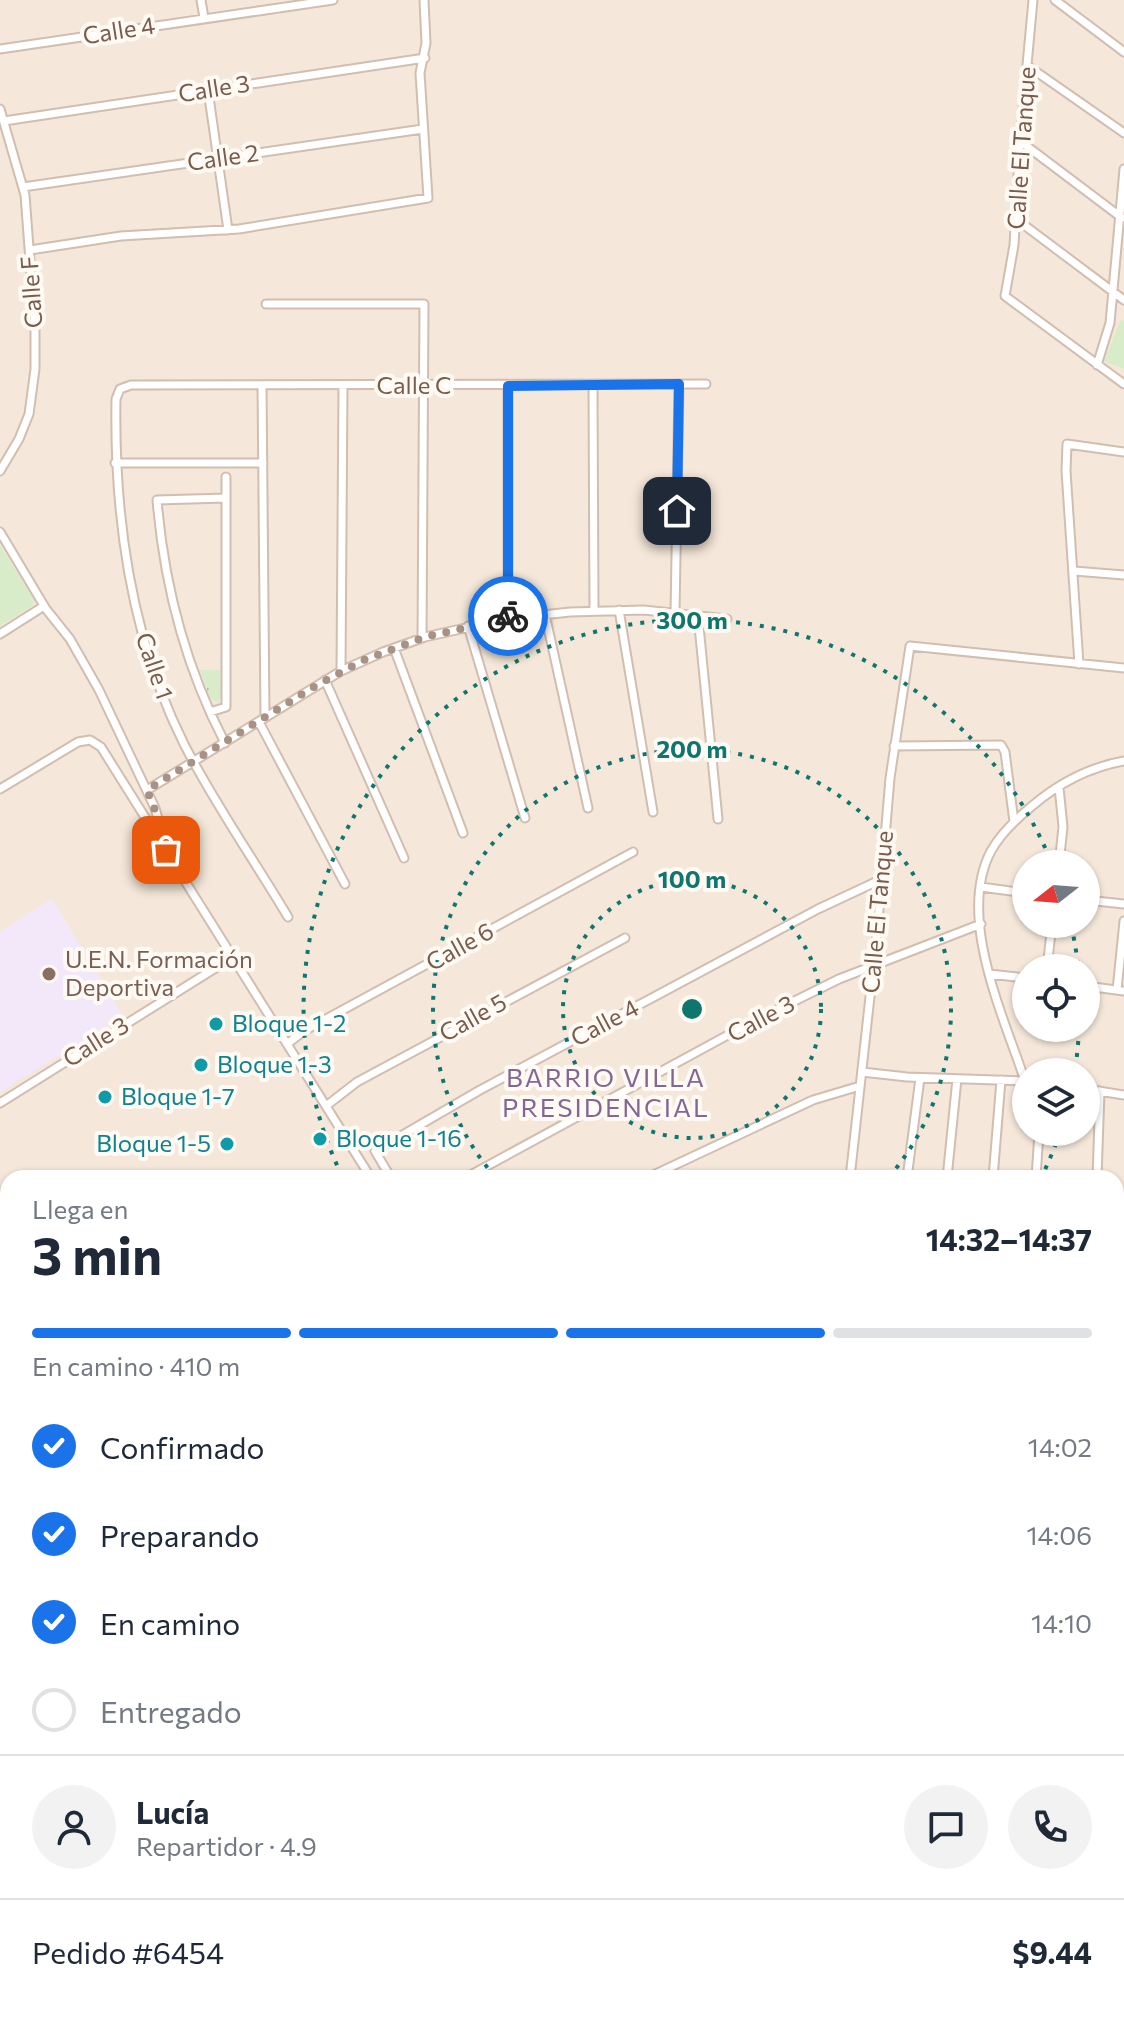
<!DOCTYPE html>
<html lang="es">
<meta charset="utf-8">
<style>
:root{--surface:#fff;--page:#f2f2f3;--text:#1f2937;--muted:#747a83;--line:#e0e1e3;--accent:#1a73e8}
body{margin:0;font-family:Commissioner,sans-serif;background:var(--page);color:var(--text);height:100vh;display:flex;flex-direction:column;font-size:30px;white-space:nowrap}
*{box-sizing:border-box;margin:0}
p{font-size:26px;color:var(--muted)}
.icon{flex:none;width:44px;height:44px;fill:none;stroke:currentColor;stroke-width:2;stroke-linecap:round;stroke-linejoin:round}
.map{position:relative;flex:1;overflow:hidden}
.details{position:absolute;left:0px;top:1170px;width:1124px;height:850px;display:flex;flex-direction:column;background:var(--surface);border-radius:24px 24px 0 0;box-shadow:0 2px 6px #0004}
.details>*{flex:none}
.needle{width:52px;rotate:253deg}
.tools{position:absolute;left:1012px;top:850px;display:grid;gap:16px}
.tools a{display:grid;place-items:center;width:88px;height:88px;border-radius:50%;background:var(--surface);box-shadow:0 2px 6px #0004;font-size:40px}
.pin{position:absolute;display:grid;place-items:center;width:68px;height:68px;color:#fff;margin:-34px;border-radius:16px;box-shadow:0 4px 12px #0006}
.courier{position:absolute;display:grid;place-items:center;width:80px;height:80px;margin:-40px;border:6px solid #1a73e8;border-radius:50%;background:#fff;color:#222;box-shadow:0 2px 10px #0007}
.summary em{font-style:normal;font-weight:700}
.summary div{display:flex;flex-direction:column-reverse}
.summary{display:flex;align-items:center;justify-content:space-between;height:136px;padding:0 32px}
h1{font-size:52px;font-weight:700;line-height:60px}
.bar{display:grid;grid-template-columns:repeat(4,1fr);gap:12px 8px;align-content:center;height:96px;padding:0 32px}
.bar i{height:10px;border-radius:6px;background:var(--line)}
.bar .on{background:var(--accent)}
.bar p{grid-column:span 4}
.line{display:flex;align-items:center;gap:20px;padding:0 32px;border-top:2px solid var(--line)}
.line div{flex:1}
.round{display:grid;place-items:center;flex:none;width:84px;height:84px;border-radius:42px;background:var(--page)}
ol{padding:0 32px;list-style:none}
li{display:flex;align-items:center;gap:24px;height:88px}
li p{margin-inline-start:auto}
li .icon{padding:8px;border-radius:50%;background:var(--accent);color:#fff;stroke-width:4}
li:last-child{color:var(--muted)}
li i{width:44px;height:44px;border:4px solid var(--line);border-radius:50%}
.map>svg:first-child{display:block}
</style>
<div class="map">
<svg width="1124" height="2019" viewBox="0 0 1124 2019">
<defs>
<pattern id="grass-tufts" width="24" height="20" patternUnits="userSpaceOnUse" patternTransform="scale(2)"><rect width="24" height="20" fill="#d8ecc9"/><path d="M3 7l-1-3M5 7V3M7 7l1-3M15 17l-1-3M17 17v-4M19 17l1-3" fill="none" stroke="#b4c2a5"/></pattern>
</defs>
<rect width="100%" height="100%" fill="#fdf6ec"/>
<path fill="#f5e8da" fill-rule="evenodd" d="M0,0H1124V1765L1116,1769V1178H8V2012H164L162,2019H0ZM1026,864H1086V924H1026ZM1026,968H1086V1028H1026ZM1026,1072H1086V1132H1026Z"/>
<path fill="#fde8e0" d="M0,1825L8,1838V1900L0,1888Z"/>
<path fill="#f3e8fa" d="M52,899L123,1016L0,1092V932Z"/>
<path fill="url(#grass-tufts)" d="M200,670H220L221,697L218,702L210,698Z"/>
<path fill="#d8ecc9" d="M1121,319L1124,321V369L1104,361Z
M0,545L35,601L32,606L0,626Z"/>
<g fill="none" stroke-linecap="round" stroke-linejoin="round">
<path stroke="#a5d3da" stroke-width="3" d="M625,2019L632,2012"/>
<g stroke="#d1beb0" stroke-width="11">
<path id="minor" d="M201,0L204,18
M1033,0L1020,141L1014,245L1005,296L1124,384
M1055,0L1124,52
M0,49L333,0
M1028,66L1124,133
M208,90L228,230
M0,109L25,195L35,327V369L29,414L19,439L0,471
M4,121L425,58
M1020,141L1122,218
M23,187L423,129
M1016,219L1124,300
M30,250L121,236L239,229L428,198L420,73L426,43L424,0
M266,304H424L422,638
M1097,365L1110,323L1124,169
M262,385L265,718
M593,385L594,611
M115,463H263
M0,532L46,609L70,639L99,690L155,808L165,844
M1074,571L1124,575
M619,610L653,812
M545,614L588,808
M675,614L679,384
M698,616L718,819
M508,618V386
M468,626L525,818
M0,634L44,606
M394,648L463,833
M1079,664L1066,471L1067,444L1124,452
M341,671L343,385
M325,680L404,858
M210,712L226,707V477
M259,722L345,884
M225,743C186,668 164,584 157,500L226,498
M894,746L1001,745L1005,752L1014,822
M0,789L78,742L90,740L101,747L371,1178
M147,790L341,671L383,652L425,637L505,619L570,612L644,610L727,619
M1059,864L1063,827L1059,787
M981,887L1026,893
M1086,900L1124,904
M288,917C254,860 214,803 184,744C130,636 114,517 116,399L120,389L131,385L706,384
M1047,968L1052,924
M989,974L1026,978
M1086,986L1124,991
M1117,990L1124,921
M287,1044L304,1031L633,852
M862,1072L907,1077L1026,1081
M1025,1081C1004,1017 956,917 991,851C1001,833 1016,819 1032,806C1058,784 1090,767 1124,761
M1086,1089L1124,1095
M0,1103L233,957
M326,1106L357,1082L625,938
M391,1178L375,1151L480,1090L818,909L882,879
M465,1178L750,1023L839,979L981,924
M647,1178L813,1100L860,1086
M850,1178L877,933L890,778L910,646L1124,668
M907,1178L920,1078
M947,1178L957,1079
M993,1178L1001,1080
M1036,1178L1039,1132
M1097,1178L1100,1091
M1116,1215L1124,1216
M1116,1308H1124
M1116,1316L1124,1337
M0,1412L8,1425
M1116,1447L1124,1467
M1116,1568L1124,1583
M1116,1599L1124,1595
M1116,1656L1124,1652
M0,1691L8,1694
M1116,1718L1124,1714
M0,1813L8,1825
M0,1947L8,1944
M32,2012L33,2019"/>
</g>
<g stroke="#dad1cd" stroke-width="16">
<path id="primary" d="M1116,1253H1124
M1116,1268H1124
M0,1753L8,1748
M0,1770L8,1765"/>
</g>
<use href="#minor" stroke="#fff" stroke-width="7"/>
<use href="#primary" stroke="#fbd9a5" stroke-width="12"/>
</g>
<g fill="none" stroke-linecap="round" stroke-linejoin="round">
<path stroke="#a89285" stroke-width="8" stroke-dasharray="0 14.4" d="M166,850L161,825L147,790L317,685L364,660L425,637L508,618V616"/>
<path stroke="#1a73e8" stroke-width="10" d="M508,616V386L679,384L677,511"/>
</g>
<g fill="none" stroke="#0f766e" stroke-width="4" stroke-dasharray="4 8">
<circle cx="692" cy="1009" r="129"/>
<path d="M495 1177A259 259 0 1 1 889 1177"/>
<path d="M1079 1029A388 388 0 0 1 1075 1070M1060 1132A388 388 0 0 1 1042 1176M342 1176A388 388 0 1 1 1052 864M1071 925A388 388 0 0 1 1078 965"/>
</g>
<circle fill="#8d6e63" stroke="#fffaf3" stroke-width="3" cx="49" cy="974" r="8"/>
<g fill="#0f9aa8" stroke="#fffaf3" stroke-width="3">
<circle cx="216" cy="1024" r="8"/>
<circle cx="201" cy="1065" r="8"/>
<circle cx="105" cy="1097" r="8"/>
<circle cx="320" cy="1139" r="8"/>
<circle cx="227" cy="1144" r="8"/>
</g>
<g text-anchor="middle" stroke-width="8" stroke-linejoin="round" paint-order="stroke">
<g font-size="24" fill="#7a5c4d" stroke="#fffaf3">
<text transform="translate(119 31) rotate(-9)" y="8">Calle 4</text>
<text transform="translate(214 89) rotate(-9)" y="8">Calle 3</text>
<text transform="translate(1022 148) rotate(-86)" y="8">Calle El Tanque</text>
<text transform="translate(223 158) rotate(-8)" y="8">Calle 2</text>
<text transform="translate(32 292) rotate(-94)" y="8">Calle F</text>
<text x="414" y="394">Calle C</text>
<text transform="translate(154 666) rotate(71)" y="8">Calle 1</text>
<text transform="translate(878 912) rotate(-85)" y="8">Calle El Tanque</text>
<text transform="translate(460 947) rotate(-29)" y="8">Calle 6</text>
<text transform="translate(473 1018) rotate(-29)" y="8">Calle 5</text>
<text transform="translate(761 1019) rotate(-28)" y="8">Calle 3</text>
<text transform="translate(605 1023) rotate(-28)" y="8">Calle 4</text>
<text transform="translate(96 1042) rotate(-32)" y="8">Calle 3</text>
</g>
<g font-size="24" fill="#785e54" stroke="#fffaf3" text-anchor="start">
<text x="65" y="968">U.E.N. Formación<tspan x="65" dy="28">Deportiva</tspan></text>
</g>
<g font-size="24" fill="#0d838f" stroke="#fffaf3" text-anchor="start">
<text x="232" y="1032">Bloque 1-2</text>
<text x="217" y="1073">Bloque 1-3</text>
<text x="121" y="1105">Bloque 1-7</text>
<text x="336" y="1147">Bloque 1-16</text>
<text x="211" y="1152" text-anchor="end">Bloque 1-5</text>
</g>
<g font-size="26" letter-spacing="2" fill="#846695" stroke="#fffaf3">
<text x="606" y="1087">BARRIO VILLA<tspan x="606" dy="30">PRESIDENCIAL</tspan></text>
</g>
</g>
<circle cx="692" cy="1009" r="12" fill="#0f766e" stroke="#fffaf3" stroke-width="4"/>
<g font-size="24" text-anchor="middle" font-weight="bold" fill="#0f766e" stroke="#fffaf3" stroke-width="8" stroke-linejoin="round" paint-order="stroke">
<text x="692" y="629">300 m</text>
<text x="692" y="758">200 m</text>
<text x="692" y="888">100 m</text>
</g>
</svg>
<div class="tools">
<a><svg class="needle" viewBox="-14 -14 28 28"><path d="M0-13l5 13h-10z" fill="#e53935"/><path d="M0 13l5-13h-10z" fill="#747a83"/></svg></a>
<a><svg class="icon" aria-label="locate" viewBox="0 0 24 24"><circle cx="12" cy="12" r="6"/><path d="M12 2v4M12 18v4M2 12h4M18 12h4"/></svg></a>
<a><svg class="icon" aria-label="layers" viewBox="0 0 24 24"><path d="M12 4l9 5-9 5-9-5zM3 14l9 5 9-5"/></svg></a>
</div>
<div class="pin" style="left:166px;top:850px;background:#ea580c"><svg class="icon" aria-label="bag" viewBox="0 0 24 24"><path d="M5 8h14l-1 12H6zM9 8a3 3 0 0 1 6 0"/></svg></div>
<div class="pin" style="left:677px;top:511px;background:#1f2937"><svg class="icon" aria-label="home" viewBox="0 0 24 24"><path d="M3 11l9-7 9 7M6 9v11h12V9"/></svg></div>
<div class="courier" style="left:508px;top:616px"><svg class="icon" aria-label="bike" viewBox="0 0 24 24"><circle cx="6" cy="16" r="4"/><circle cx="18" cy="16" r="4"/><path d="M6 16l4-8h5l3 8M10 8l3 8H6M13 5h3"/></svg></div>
<section class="details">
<div class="summary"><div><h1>3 min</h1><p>Llega en</p></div><em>14:32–14:37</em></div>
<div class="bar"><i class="on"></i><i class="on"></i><i class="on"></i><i></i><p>En camino · 410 m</p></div>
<ol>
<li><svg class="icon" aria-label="check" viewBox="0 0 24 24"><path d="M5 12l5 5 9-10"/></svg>Confirmado<p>14:02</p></li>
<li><svg class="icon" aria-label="check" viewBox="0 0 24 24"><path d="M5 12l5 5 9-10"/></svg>Preparando<p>14:06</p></li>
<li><svg class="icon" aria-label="check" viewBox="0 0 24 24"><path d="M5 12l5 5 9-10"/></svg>En camino<p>14:10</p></li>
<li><i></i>Entregado</li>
</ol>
<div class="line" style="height:144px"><a class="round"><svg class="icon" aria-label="person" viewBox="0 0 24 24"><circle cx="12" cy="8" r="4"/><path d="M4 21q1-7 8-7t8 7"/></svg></a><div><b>Lucía</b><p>Repartidor · 4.9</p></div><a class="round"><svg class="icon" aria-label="chat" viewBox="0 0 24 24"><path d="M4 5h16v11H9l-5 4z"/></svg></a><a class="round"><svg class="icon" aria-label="phone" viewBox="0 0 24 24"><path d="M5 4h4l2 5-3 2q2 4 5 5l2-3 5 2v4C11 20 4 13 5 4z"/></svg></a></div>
<div class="line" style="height:104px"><div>Pedido #6454</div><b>$9.44</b></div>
</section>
</div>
